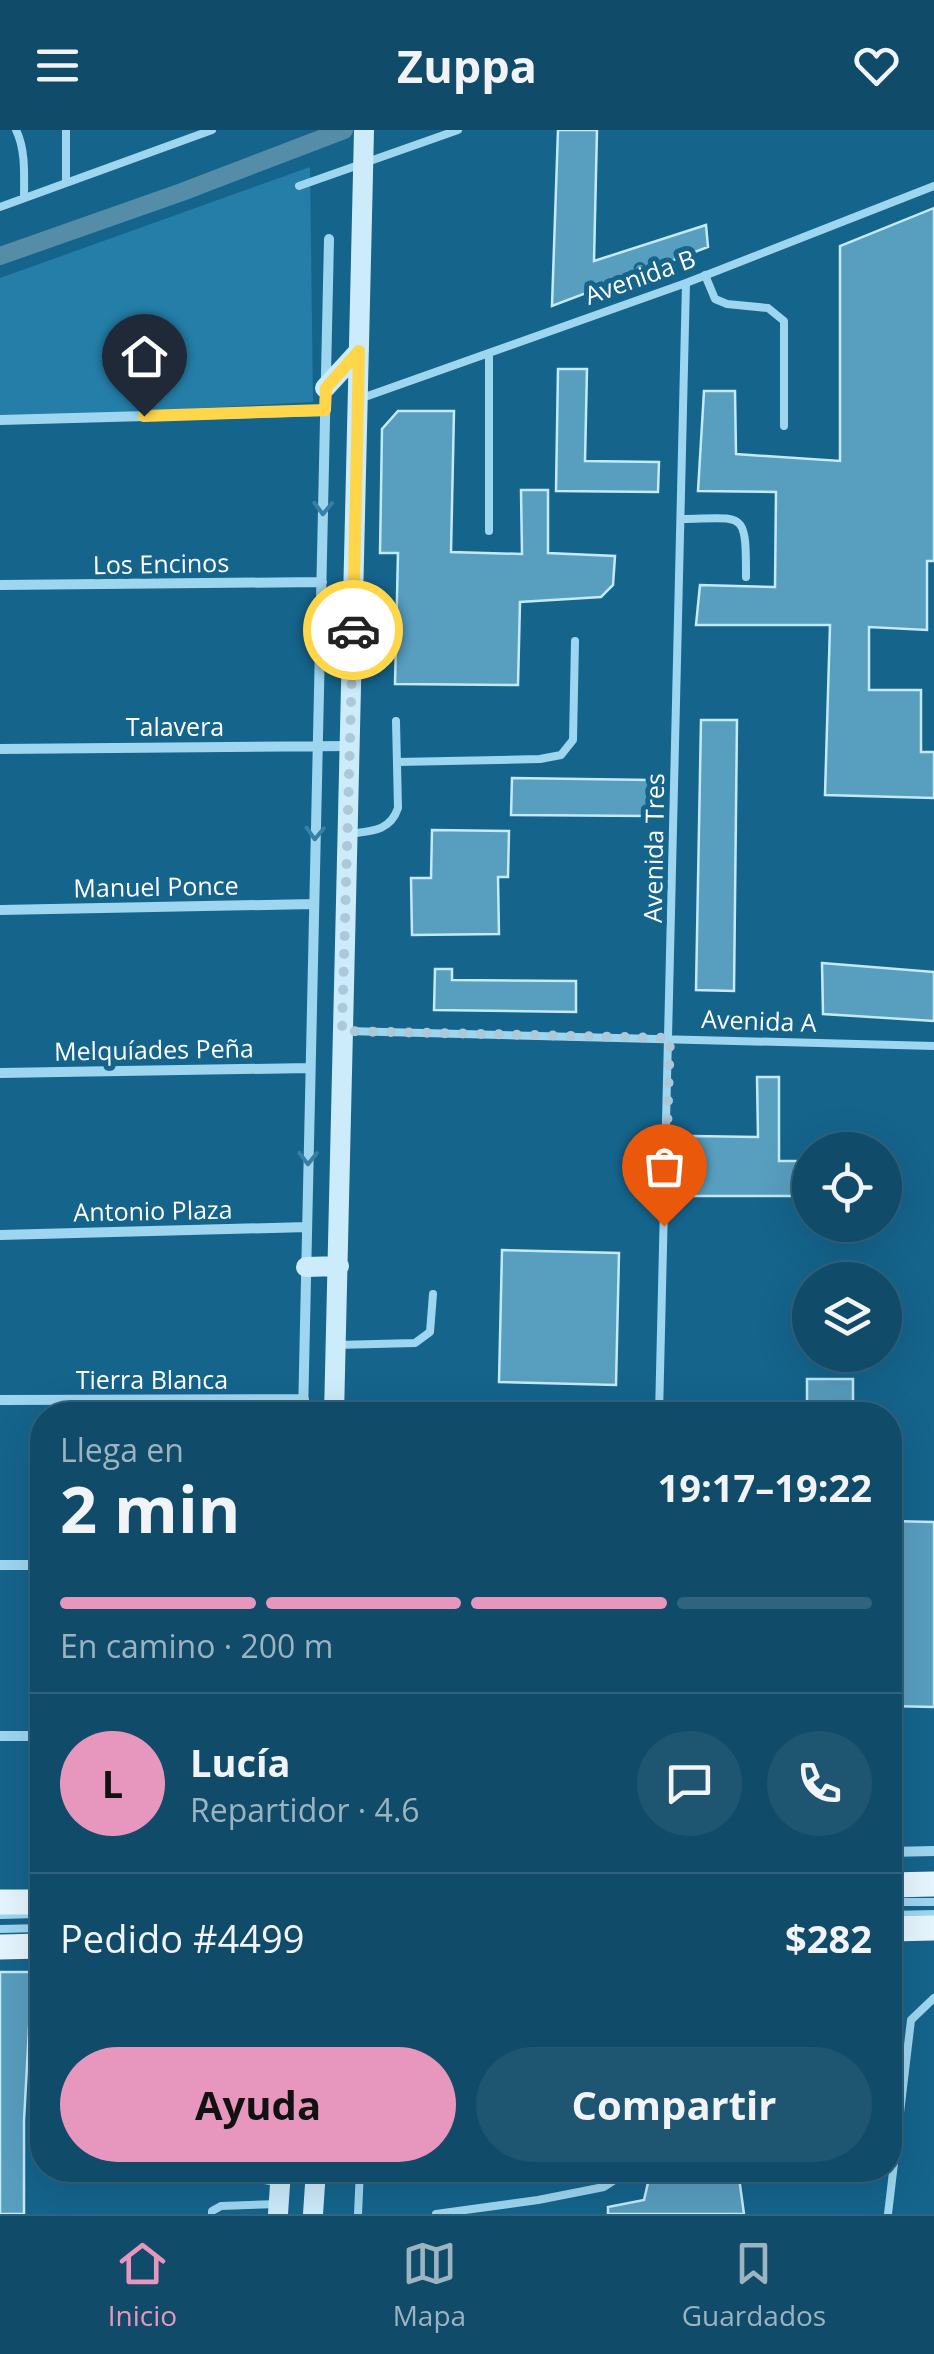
<!DOCTYPE html>
<html lang="es">
<meta charset="utf-8">
<style>
:root{--surface:#104b69;--page:#1e5571;--text:#f1f3f6;--muted:#9cb3c0;--line:#30637d;--accent:#e797bd}
body{margin:0;font-family:"Open Sans",sans-serif;background:var(--page);color:var(--text);height:100vh;display:flex;flex-direction:column;font-size:38px;white-space:nowrap}
*{box-sizing:border-box;margin:0}
p{font-size:32px;color:var(--muted)}
.icon{flex:none;width:55px;height:55px;fill:none;stroke:currentColor;stroke-width:2;stroke-linecap:round;stroke-linejoin:round}
.map{position:relative;flex:1;overflow:hidden}
.drawer{position:absolute;left:30px;top:1272px;width:872px;height:780px;display:flex;flex-direction:column;background:var(--surface);border-radius:40px;box-shadow:0 10px 40px #0002,0 0 0 2px var(--line)}
.drawer>*{flex:none}
.tools{position:absolute;left:792px;top:1002px;display:grid;gap:20px}
.tools a{display:grid;place-items:center;width:110px;height:110px;border-radius:50%;background:var(--surface);box-shadow:0 10px 40px #0002,0 0 0 2px var(--line);font-size:50px}
.pin{position:absolute;display:grid;place-items:center;width:85px;height:85px;color:#fff;margin:-102px -42px;border-radius:50% 50% 50% 0;rotate:-45deg;box-shadow:0 0 10px #0007}
.pin .icon{rotate:45deg}
.courier{position:absolute;display:grid;place-items:center;width:100px;height:100px;margin:-50px;border:8px solid #ffd54a;border-radius:50%;background:#fff;color:#222;box-shadow:0 2px 12px #0007}
.overview em{font-style:normal;font-weight:700}
.overview div{display:flex;flex-direction:column-reverse}
.overview{display:flex;align-items:center;justify-content:space-between;height:170px;padding:0 30px}
h1{font-size:65px;font-weight:700;line-height:75px}
.bar{display:grid;grid-template-columns:repeat(4,1fr);gap:15px 10px;align-content:center;height:120px;padding:0 30px}
.bar i{height:12px;border-radius:8px;background:var(--line)}
.bar .active{background:var(--accent)}
.bar p{grid-column:span 4}
.line{display:flex;align-items:center;gap:25px;padding:0 30px;border-top:2px solid var(--line)}
.line div{flex:1}
.round{display:grid;place-items:center;flex:none;width:105px;height:105px;border-radius:52px;background:var(--page)}
.action{display:flex;gap:20px;margin-top:auto;padding:20px 30px}
.action a{flex:1;height:115px;border-radius:60px;background:var(--accent);color:#111;font-size:40px;font-weight:700;line-height:115px;text-align:center}
.action a+a{background:var(--page);color:var(--text)}
header{display:flex;justify-content:space-between;align-items:center;height:130px;padding:0 30px;background:var(--surface);font-size:45px;font-weight:700}
.dock{display:flex;justify-content:space-around;align-items:center;height:140px;border-top:2px solid var(--line);background:var(--surface);font-size:28px;color:var(--muted)}
.dock a{display:grid;justify-items:center;gap:5px}
.dock .active{color:var(--accent)}
.map>svg:first-child{display:block}
</style>
<header><svg class="icon" aria-label="menu" viewBox="0 0 24 24"><path d="M4 6h16M4 12h16M4 18h16"/></svg>Zuppa<svg class="icon" aria-label="heart" viewBox="0 0 24 24"><path d="M12 20l-8-8c-3-5 5-10 8-4 3-6 11-1 8 4z"/></svg></header>
<div class="map">
<svg width="934" height="2084" viewBox="0 0 934 2084">
<rect width="100%" height="100%" fill="#15648c"/>
<path fill="#247ea8" d="M310,37L313,272L0,289V148Z"/>
<g fill="none" stroke-linecap="round" stroke-linejoin="round">
<path stroke="#558da9" stroke-width="18" d="M0,126L182,62L344,0"/>
</g>
<path fill="#589ebf" stroke="#c4eafb" stroke-width="2.5" d="M558,0H597L594,131L706,95L708,117L552,176Z
M934,78V431H927V500L869,497V560H921V622H934V668L825,665L830,495H696L700,455L775,457L776,362L698,361L704,261H735L736,324L840,331V116Z
M558,239H587L585,331L659,332L658,362L556,361Z
M398,281H454L451,422L522,424L521,360H548V423L615,426L613,455L601,467L520,472L518,555L395,554L398,423H380L382,299Z
M701,590H737L734,861L696,860Z
M512,648L651,650L648,686L511,685Z
M432,700L509,701L508,747H498L499,804L412,805L411,748H431Z
M822,833L934,842V891L823,884Z
M435,839H452V850L576,851V882L434,880Z
M757,947H779V1031H810V1066H693V1006L758,1007Z
M502,1120L619,1123L616,1255L499,1252Z
M807,1249H853V1285H807Z
M890,1391L934,1392V1577L890,1576Z
M0,1842H32L24,1991V2084H0Z
M651,2040H738L744,2084H608V2077L644,2070Z"/>
<g fill="none" stroke-linecap="round" stroke-linejoin="round">
<path stroke="#9ed6f0" stroke-width="8" d="M16,0C26,20 24,46 24,68
M66,53V0
M299,56L458,0
M0,77L212,0
M705,145L715,169L727,174L768,178L784,191V296
M362,268L686,153L934,56
M681,389C745,388 746,379 746,447
M489,401V223
M397,632L540,629L561,625L573,610L575,511
M348,704C370,701 390,702 398,678L396,591
M346,901L934,916
M336,1215L415,1213L430,1202L433,1164
M659,1285L686,153
M890,1772H934
M0,1785L38,1784
M890,1785L934,1784
M0,1799L42,1798
M230,2040L232,2045L277,2052
M212,2084V2081L221,2076L279,2074
M358,2084L360,2040
M436,2084L538,2070L604,2057L630,2040
M888,2084L911,1890L934,1868"/>
<path stroke="#9ed6f0" stroke-width="10" d="M0,290L325,281
M0,455L322,452
M0,619L350,616
M0,780L313,774
M0,943L310,938
M0,1105L307,1097
M0,1270L304,1269
M303,1285L329,109
M0,1435H42
M0,1606H42
M890,1722L934,1721"/>
<path stroke="#ccebfb" stroke-width="20" d="M325,258L359,221
M306,1137L339,1136
M334,1285L364,0
M278,2084L281,2040
M313,2084L316,2040"/>
<path stroke="#e6f6ff" stroke-width="25" d="M890,1755L934,1754
M0,1772H42
M890,1799L934,1798
M0,1817L42,1816"/>
</g>
<defs><path id="oneway-chevron" d="M-2-3.5L2.5 0L-2 3.5" fill="none" stroke-width="1.6" stroke-linecap="round" stroke-linejoin="round" transform="scale(2.5)"/></defs>
<g stroke="#3780a5">
<use href="#oneway-chevron" transform="translate(323 378) rotate(91)"/>
<use href="#oneway-chevron" transform="translate(315 703) rotate(92)"/>
<use href="#oneway-chevron" transform="translate(308 1028) rotate(91)"/>
</g>
<g fill="none" stroke-linecap="round" stroke-linejoin="round">
<path stroke="#adc9d7" stroke-width="10" stroke-dasharray="0 18" d="M353,500L342,901L670,908L664,1096"/>
<path stroke="#ffd54a" stroke-width="12" d="M144,286L325,280L326,258L359,221L353,500"/>
</g>
<g text-anchor="middle" stroke-width="10" stroke-linejoin="round" paint-order="stroke">
<g font-size="25" fill="#fff" stroke="#15648c">
<text transform="translate(640 147) rotate(-20)" y="9">Avenida B</text>
<text transform="translate(161 434) rotate(-1)" y="9">Los Encinos</text>
<text x="175" y="606">Talavera</text>
<text transform="translate(654 718) rotate(-89)" y="9">Avenida Tres</text>
<text transform="translate(156 757) rotate(-1)" y="9">Manuel Ponce</text>
<text transform="translate(759 891) rotate(2)" y="9">Avenida A</text>
<text transform="translate(154 920) rotate(-1)" y="9">Melquíades Peña</text>
<text transform="translate(153 1081) rotate(-1)" y="9">Antonio Plaza</text>
<text x="152" y="1259">Tierra Blanca</text>
</g>
</g>
</svg>
<div class="tools">
<a><svg class="icon" aria-label="locate" viewBox="0 0 24 24"><circle cx="12" cy="12" r="6"/><path d="M12 2v4M12 18v4M2 12h4M18 12h4"/></svg></a>
<a><svg class="icon" aria-label="layers" viewBox="0 0 24 24"><path d="M12 4l9 5-9 5-9-5zM3 14l9 5 9-5"/></svg></a>
</div>
<div class="pin" style="left:664px;top:1096px;background:#ea580c"><svg class="icon" aria-label="bag" viewBox="0 0 24 24"><path d="M5 8h14l-1 12H6zM9 8a3 3 0 0 1 6 0"/></svg></div>
<div class="pin" style="left:144px;top:286px;background:#1f2937"><svg class="icon" aria-label="home" viewBox="0 0 24 24"><path d="M3 11l9-7 9 7M6 9v11h12V9"/></svg></div>
<div class="courier" style="left:353px;top:500px"><svg class="icon" aria-label="car" viewBox="0 0 24 24"><path d="M5 17H2v-5l4-1 3-4h7l3 4 3 1v5h-3M9 17h6M6 11h13"/><circle cx="7" cy="17" r="2"/><circle cx="17" cy="17" r="2"/></svg></div>
<section class="drawer">
<div class="overview"><div><h1>2 min</h1><p>Llega en</p></div><em>19:17–19:22</em></div>
<div class="bar"><i class="active"></i><i class="active"></i><i class="active"></i><i></i><p>En camino · 200 m</p></div>
<div class="line" style="height:180px"><b class="round" style="background:var(--accent);color:#111">L</b><div><b>Lucía</b><p>Repartidor · 4.6</p></div><a class="round"><svg class="icon" aria-label="chat" viewBox="0 0 24 24"><path d="M4 5h16v11H9l-5 4z"/></svg></a><a class="round"><svg class="icon" aria-label="phone" viewBox="0 0 24 24"><path d="M5 4h4l2 5-3 2q2 4 5 5l2-3 5 2v4C11 20 4 13 5 4z"/></svg></a></div>
<div class="line" style="height:130px"><div>Pedido #4499</div><b>$282</b></div>
<div class="action"><a>Ayuda</a><a>Compartir</a></div>
</section>
</div>
<nav class="dock">
<a class="active"><svg class="icon" aria-label="home" viewBox="0 0 24 24"><path d="M3 11l9-7 9 7M6 9v11h12V9"/></svg>Inicio</a>
<a><svg class="icon" aria-label="map" viewBox="0 0 24 24"><path d="M3 6l6-2 6 2 6-2v14l-6 2-6-2-6 2zM9 4v14M15 6v14"/></svg>Mapa</a>
<a><svg class="icon" aria-label="saved" viewBox="0 0 24 24"><path d="M7 4h10v16l-5-4-5 4z"/></svg>Guardados</a>
</nav>
